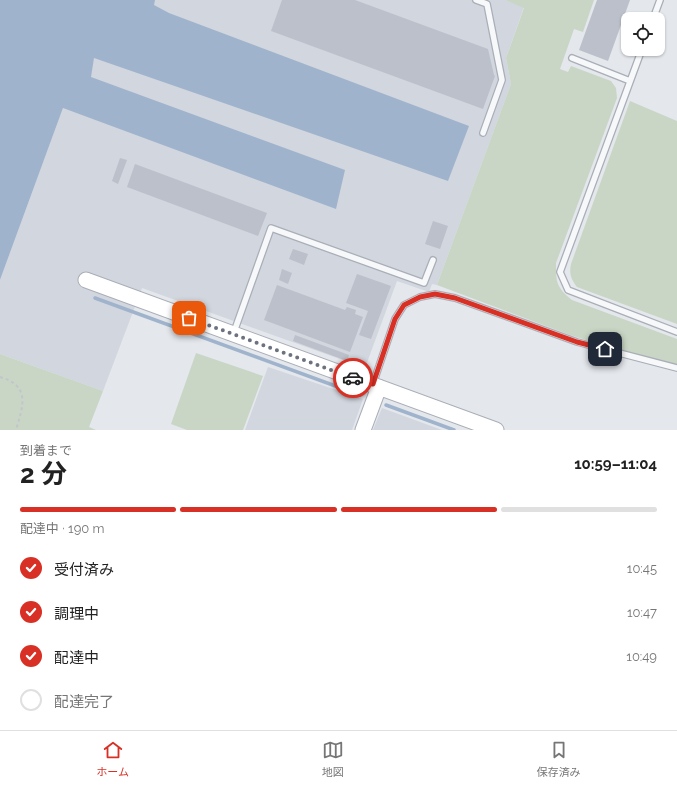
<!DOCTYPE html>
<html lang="ja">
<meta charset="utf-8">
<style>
:root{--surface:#fff;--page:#f2f2f2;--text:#222;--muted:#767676;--line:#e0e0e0;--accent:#d93025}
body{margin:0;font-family:Raleway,"Noto Sans JP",sans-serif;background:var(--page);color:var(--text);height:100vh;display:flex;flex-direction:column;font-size:15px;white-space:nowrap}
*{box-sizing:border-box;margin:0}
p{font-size:13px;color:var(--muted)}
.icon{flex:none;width:22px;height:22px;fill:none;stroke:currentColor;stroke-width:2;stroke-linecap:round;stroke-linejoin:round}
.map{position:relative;height:430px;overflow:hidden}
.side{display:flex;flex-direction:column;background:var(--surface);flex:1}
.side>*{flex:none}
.fabs{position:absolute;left:621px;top:12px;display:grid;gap:8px}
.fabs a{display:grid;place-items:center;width:44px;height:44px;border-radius:8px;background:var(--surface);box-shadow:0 1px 3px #0004;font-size:20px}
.pin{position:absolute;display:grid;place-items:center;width:34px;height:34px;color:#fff;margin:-17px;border-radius:8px;box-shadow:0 2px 6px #0006}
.courier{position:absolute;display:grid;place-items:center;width:40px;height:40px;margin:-20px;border:3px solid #d93025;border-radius:50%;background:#fff;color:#222;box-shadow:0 1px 5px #0007}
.summary em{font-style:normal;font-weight:700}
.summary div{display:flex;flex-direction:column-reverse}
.summary{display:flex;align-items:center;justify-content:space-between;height:68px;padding:0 20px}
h1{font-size:26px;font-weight:700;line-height:30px}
.bar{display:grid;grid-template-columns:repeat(4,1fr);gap:6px 4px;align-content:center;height:48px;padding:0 20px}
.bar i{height:5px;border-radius:3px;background:var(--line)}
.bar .on{background:var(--accent)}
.bar p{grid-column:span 4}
ol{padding:0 20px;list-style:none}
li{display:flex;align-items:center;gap:12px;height:44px}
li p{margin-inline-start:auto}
li .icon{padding:4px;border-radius:50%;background:var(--accent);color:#fff;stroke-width:4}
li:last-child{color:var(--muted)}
li i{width:22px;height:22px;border:2px solid var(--line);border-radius:50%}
.dock{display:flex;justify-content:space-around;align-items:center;height:56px;border-top:1px solid var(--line);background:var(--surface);font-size:11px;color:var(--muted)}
.dock a{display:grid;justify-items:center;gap:2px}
.dock .on{color:var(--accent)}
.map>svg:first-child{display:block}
</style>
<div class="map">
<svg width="677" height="430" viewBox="0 0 677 430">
<rect width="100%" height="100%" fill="#e4e7ec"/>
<path fill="#d2d6de" d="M108,0H505L524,7L506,58L511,84L437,285L432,284L429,292L397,281L365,368L142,288L103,391L0,354V280L63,108L94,58Z
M268,367L363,399L352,430H245Z
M382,408L442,430H373Z"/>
<path fill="#c9d6c5" d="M505,0H594L583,32L574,29L560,69L568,72L571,66L611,81L616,88L617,98L556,263C556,282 556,287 572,300L677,339V364L618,350L570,335L437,285L511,84L506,58L524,8Z
M630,101L677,121V324L577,287C571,279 569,274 571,264Z
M196,353L263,376L243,430H187L171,424Z
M0,354L103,391L89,427L96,430H0Z"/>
<path fill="#9fb4cc" d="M0,0H155L154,5L169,13L469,126L448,181L94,58L91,77L345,170L336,209L63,108L0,280Z"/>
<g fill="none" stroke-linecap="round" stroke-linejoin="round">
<path stroke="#9fb4cc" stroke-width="3.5" d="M95,298L360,395
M386,405L454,430"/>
</g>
<path fill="#bbc0ca" d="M282,0H355L488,49L494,75L495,76L483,109L271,31Z
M597,0H630L608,61L579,50Z
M120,158L127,160L118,184L112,181Z
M135,164L267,213L258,236L127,187Z
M433,221L448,226L440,249L425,244Z
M293,249L308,254L304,265L289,259Z
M282,269L292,273L288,284L279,280Z
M357,274L391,286L371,339L359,335L368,311L346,303Z
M277,285L345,310L347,307L356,310L355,314L363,317L350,352L264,320Z
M295,335L349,355L347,361L293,341Z"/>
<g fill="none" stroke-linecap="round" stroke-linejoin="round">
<g stroke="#a9aeb7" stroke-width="8">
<path id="lane" d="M476,0L487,4L502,80L483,133
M653,19L660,0
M642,49L560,272L568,290L677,332
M572,58L630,81
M234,332L271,228L424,283L433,260
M373,384L395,319L404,305L420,297L435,294L455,298L577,342L677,368"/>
</g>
<g stroke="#a9aeb7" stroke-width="17">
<path id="secondary" d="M86,280L496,430
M363,430L379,387"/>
</g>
<path stroke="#c2c5cb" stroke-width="2" stroke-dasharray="3 3" stroke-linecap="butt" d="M0,377C31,386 23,406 16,430"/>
<use href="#lane" stroke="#f7f8fa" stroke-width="5.5"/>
<use href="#secondary" stroke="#fff" stroke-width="15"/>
</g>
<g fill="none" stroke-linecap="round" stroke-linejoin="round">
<path stroke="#6c737f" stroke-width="4" stroke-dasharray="0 7.2" d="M189,318L353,378"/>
<path stroke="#d93025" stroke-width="5" d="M353,378L373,384L395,319L404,305L420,297L435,294L455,298L577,342L605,349"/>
</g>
</svg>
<div class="fabs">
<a><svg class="icon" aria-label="locate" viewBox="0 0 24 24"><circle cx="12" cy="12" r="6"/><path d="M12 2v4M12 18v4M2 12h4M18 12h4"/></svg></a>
</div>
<div class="pin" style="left:189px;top:318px;background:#ea580c"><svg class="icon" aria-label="bag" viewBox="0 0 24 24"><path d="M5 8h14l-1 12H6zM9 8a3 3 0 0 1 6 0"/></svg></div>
<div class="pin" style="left:605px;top:349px;background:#1f2937"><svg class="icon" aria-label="home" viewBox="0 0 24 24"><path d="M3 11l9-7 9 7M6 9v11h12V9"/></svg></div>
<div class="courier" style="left:353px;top:378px"><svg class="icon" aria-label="car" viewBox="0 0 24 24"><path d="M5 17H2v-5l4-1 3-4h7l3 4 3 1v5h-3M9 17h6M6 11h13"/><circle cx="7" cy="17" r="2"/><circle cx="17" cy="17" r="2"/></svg></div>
</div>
<section class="side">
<div class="summary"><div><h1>2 分</h1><p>到着まで</p></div><em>10:59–11:04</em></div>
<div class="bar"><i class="on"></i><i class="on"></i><i class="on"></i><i></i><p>配達中 · 190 m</p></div>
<ol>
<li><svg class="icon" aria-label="check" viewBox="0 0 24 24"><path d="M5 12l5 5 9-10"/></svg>受付済み<p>10:45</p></li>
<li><svg class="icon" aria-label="check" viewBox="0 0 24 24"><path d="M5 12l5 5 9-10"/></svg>調理中<p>10:47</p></li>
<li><svg class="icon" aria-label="check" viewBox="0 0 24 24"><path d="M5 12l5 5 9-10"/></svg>配達中<p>10:49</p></li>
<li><i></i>配達完了</li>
</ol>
</section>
<nav class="dock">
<a class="on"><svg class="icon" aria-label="home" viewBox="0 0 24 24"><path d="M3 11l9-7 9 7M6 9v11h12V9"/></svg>ホーム</a>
<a><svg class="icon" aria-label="map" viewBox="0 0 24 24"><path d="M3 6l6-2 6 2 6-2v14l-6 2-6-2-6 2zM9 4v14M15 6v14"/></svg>地図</a>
<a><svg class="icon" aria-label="saved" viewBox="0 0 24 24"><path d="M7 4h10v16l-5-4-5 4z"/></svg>保存済み</a>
</nav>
